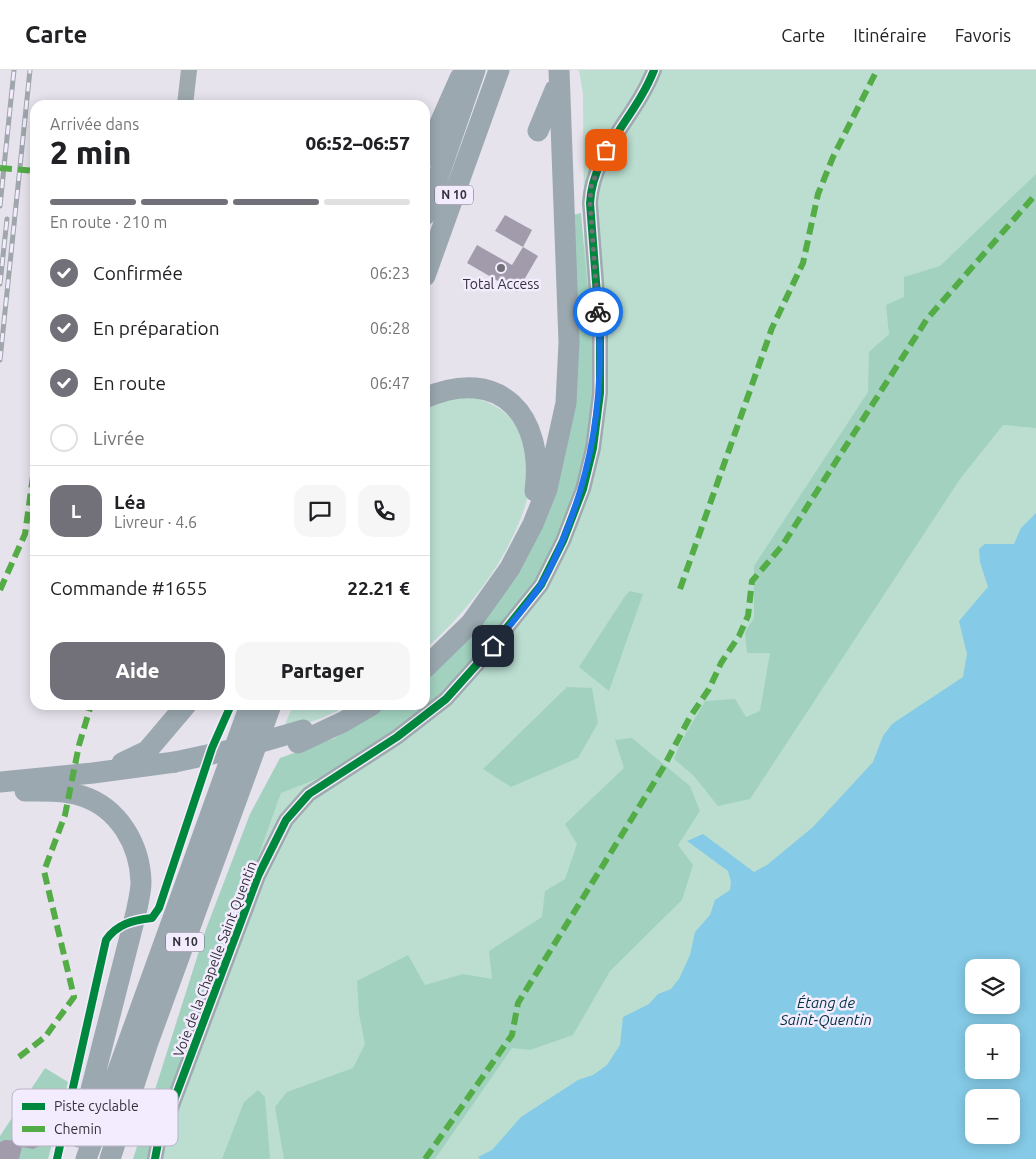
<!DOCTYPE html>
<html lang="fr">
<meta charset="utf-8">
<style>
:root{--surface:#fff;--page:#f6f6f6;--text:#202124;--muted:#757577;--line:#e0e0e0;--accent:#727078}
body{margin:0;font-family:Ubuntu,sans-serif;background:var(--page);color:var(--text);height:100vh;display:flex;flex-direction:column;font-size:19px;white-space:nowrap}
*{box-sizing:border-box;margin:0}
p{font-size:16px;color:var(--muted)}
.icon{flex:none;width:28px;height:28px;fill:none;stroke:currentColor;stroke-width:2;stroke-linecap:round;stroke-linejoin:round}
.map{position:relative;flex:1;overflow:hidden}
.details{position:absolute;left:30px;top:30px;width:400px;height:610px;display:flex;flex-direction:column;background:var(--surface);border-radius:15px;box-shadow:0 2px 12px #0003}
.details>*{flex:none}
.controls{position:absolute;left:965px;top:889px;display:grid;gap:10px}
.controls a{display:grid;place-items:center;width:55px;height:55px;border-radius:10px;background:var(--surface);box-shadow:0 2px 12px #0003;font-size:25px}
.pin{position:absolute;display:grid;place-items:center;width:42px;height:42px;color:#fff;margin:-21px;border-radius:10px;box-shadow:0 2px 8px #0006}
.courier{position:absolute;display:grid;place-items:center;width:50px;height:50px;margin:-25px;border:4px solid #1a73e8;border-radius:50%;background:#fff;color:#222;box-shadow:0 1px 6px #0007}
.overview em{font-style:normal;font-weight:800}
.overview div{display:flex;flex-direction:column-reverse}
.overview{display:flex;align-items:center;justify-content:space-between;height:85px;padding:0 20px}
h1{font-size:32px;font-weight:800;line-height:38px}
.bar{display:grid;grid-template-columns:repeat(4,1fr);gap:8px 5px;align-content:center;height:60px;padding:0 20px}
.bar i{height:6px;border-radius:4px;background:var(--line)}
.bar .selected{background:var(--accent)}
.bar p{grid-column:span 4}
.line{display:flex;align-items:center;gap:12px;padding:0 20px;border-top:1px solid var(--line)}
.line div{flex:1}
.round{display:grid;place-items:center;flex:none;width:52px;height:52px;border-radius:15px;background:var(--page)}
ol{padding:0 20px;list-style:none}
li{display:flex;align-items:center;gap:15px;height:55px}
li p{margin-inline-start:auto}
li .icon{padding:5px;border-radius:50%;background:var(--accent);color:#fff;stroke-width:4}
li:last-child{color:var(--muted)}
li i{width:28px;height:28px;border:2px solid var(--line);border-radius:50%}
.button{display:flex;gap:10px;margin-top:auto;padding:10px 20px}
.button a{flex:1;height:58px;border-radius:15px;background:var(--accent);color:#fff;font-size:20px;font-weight:800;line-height:58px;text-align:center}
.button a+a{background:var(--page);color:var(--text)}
header{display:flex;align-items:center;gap:30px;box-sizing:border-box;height:70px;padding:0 25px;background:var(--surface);border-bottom:1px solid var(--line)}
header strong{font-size:24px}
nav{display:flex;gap:28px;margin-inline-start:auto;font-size:18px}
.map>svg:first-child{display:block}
</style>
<header>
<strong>Carte</strong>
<nav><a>Carte</a><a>Itinéraire</a><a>Favoris</a></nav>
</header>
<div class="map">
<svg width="1036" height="1089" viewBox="0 0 1036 1089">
<rect width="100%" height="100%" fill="#e6e3ed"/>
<path fill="#bbded1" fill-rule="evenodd" d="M579,0H1036V1089H137L281,704L425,635L543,483L585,296L583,24ZM974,898H1011V935H974ZM974,962H1011V1000H974ZM974,1028H1011V1065H974Z
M460,326C486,328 509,339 521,364C528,380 532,395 532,412C532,418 529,424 527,430C510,487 469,541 425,579V340L435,333Z
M293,635H349L322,648L282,662Z"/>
<path fill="#a2d2bf" d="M1036,104V358L1003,355L960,409L750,729L718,736L693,705L674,689L681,672L705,631L735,629L746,647L760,641L770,583H747L745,562L754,548V496L868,322L869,282L889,264L886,235L904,227V207L940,196Z
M581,143L595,300L590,363L581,403L562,460L530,522L449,618L395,664L332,703L281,723L149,1089H133L206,859L250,744L280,688L335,668L384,635H425V608L433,603L555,406L568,146Z
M630,521L643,524L609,621L579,597L625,526Z
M567,617L592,618L598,653L578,688L511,717L483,699Z
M632,668L690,716L700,741L678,775L693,795L682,830L610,901L573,965L530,980L512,978L435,1089H284L275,1037L287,1022L353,998L365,974L359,944L357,911L408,885L425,915L463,904L492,909L489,881L542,847L545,821L565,809L577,774L565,754L624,698L615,670Z
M45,998L68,1012L48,1089H0V1066Z
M258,1020L265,1027L270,1089H222L244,1032Z"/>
<path fill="#85cae6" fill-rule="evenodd" d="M1036,443V1089H480L478,1087L492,1080L521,1047L578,1010L593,1005L607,995L620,975L623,947L649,934L658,924L671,919L679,909L690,885L695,862L710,845L715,830L730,820L731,812L728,801L687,771L703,764L754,802L767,795L813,757L873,692L883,666L892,654L963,607L967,584L959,551L988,517L980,492L979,479L985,474H1014L1021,458ZM974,898H1011V935H974ZM974,962H1011V1000H974ZM974,1028H1011V1065H974Z"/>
<path fill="#a29bac" d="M505,145L532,160L523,177L495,161Z
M477,175L512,195L523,177L538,186L517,222L467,193Z
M30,1056H37L43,1062L44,1070L42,1075L33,1079L22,1077L19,1089H0V1072L5,1070L21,1071L24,1060Z"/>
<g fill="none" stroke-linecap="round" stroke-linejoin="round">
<path stroke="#9eaaad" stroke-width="16" d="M185,35L189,0
M155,1089L158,1073L258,806L286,750L309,724L397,667L446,629L480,591L541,515L563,471L583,419L593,378L600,323V264L590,133C593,81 636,47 654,0"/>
<path stroke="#9ba8af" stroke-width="21" d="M538,61L555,20
M425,87L460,8
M425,145L475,0
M425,206L499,0
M425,328C500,295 545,346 535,421
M425,598L471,553L510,498L533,454L547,419L566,333L569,272L559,0
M298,673L343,652L372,635
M122,693L147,681L186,635
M0,712L93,703L175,692
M25,721C43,721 64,720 82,726C119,738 140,775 141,812C141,822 138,833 136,843L79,1067
M86,1089L250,635
M110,1089L147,975L271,635"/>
<g stroke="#9fa7ac" stroke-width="5">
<path id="rail" d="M0,136L14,0
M0,214L7,149
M0,290L30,0"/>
</g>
<use href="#rail" stroke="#f3ecff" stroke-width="3" stroke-dasharray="9" stroke-linecap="butt"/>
<path stroke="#9ba8af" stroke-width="21" d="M175,692L244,677L303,660"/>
<path stroke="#54ac46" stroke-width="6" stroke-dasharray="12 6" stroke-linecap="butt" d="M0,98L35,101
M680,519L772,258L803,193L818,124L833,87L877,0
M0,520L25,464L35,392
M19,987L45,967L74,927L44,801L65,745L79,675L91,635
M425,1089L512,965L518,933L663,698L690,647L709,619L721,593L739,566L748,546L752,511L782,476L927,249L1036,124"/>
<g stroke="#f3ecff" stroke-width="11">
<path id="cycleway" d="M57,1089L106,870C117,854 133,850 152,848L159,838L212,678L231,635
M155,1089L158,1073L258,806L286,750L309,724L397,667L446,629L480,591L541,515L563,471L583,419L593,378L600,323V264L590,133C593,81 636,47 654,0"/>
</g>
<use href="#cycleway" stroke="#00873e" stroke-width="8"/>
</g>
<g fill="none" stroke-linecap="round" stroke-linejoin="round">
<path stroke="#727078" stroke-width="5" stroke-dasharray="0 9" d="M598,242L590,133L591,117L606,80"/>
<path stroke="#1a73e8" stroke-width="6" d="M493,576C509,556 526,537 540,516C552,498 561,475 569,454C595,385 604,315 598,242"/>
</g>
<circle fill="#727078" stroke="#f3ecff" stroke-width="2" cx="501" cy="198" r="5"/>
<g text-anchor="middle" stroke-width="5" stroke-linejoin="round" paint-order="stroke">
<g fill="#f3ecff" stroke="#6d6a74" stroke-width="1">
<rect x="435" y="115.5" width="38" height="19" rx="4"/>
<rect x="166" y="862.5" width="38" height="19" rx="4"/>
</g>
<g font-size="12" font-weight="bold" fill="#343239">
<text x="454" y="129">N 10</text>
<text x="185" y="876">N 10</text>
</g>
<g font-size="14" fill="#343239" stroke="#f3ecff">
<text x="501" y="219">Total Access</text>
</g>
<g font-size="14" fill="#343239" stroke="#f3ecff">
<text transform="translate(215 889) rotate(-69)" y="5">Voie de la Chapelle Saint Quentin</text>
</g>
<g font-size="15" font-style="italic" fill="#013140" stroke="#f3ecff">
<text x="826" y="938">Étang de<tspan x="826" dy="17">Saint-Quentin</tspan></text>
</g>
</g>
<rect x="12" y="1019" width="166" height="57" rx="8" fill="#f3ecff" stroke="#bab4c4" stroke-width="1"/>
<rect x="22" y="1033" width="23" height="7" fill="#00873e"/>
<rect x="22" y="1056" width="23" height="6" fill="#54ac46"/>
<g font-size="14" fill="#343239">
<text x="54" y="1041">Piste cyclable</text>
<text x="54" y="1064">Chemin</text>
</g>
</svg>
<div class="controls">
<a><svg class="icon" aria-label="layers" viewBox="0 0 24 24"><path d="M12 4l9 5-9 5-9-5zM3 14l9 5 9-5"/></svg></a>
<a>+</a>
<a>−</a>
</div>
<div class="pin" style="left:606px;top:80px;background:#ea580c"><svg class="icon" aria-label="bag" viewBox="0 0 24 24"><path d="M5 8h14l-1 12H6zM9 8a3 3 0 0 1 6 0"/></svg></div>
<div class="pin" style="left:493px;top:576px;background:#1f2937"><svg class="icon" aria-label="home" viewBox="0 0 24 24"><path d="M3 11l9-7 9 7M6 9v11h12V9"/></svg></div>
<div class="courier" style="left:598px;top:242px"><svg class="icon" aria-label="bike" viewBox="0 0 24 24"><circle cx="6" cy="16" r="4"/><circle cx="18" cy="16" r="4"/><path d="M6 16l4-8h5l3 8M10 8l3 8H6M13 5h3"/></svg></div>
<section class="details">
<div class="overview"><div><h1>2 min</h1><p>Arrivée dans</p></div><em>06:52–06:57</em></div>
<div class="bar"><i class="selected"></i><i class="selected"></i><i class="selected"></i><i></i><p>En route · 210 m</p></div>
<ol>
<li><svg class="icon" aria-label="check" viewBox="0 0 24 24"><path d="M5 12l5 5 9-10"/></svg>Confirmée<p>06:23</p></li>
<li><svg class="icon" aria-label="check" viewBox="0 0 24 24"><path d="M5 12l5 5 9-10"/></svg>En préparation<p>06:28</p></li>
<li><svg class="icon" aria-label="check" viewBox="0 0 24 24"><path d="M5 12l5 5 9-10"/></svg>En route<p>06:47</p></li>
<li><i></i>Livrée</li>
</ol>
<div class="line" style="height:90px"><b class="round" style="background:var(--accent);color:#fff">L</b><div><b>Léa</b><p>Livreur · 4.6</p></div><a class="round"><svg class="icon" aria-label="chat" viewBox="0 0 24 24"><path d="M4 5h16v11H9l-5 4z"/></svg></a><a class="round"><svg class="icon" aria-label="phone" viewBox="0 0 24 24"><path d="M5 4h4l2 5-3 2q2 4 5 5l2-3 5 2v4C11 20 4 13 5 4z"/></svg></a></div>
<div class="line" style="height:65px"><div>Commande #1655</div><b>22.21 €</b></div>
<div class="button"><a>Aide</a><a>Partager</a></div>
</section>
</div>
